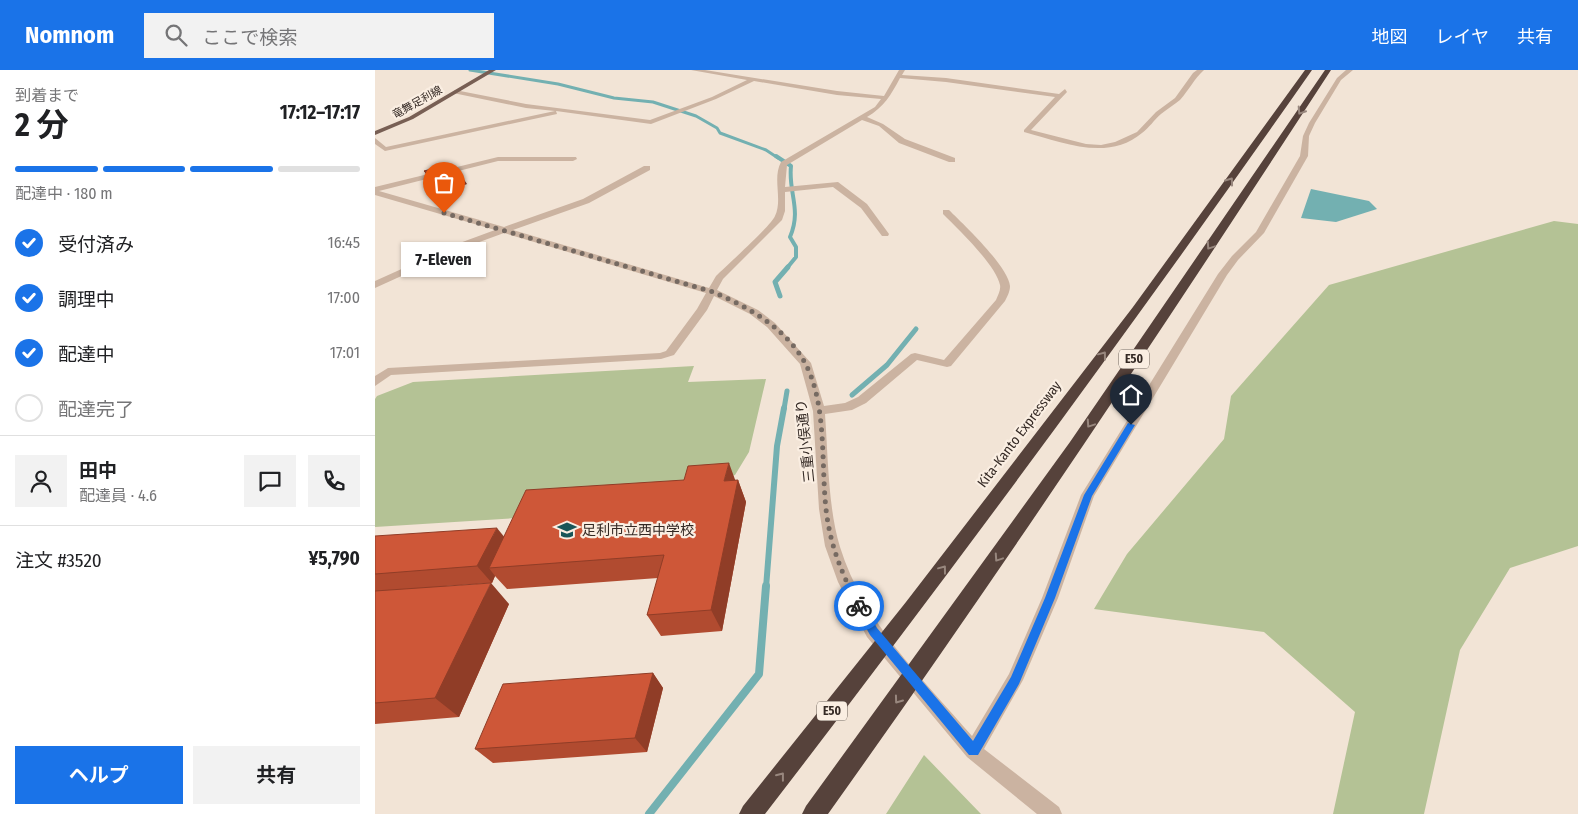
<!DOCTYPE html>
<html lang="ja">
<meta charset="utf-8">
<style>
:root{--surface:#fff;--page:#f2f2f2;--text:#202124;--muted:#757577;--line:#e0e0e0;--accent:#1a73e8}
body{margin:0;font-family:"Fira Sans Condensed","Noto Sans JP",sans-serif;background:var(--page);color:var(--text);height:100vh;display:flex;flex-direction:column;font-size:19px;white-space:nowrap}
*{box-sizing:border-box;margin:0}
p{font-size:16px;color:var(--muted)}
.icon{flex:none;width:28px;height:28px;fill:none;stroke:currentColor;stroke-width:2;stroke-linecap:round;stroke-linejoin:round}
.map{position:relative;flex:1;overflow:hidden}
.panel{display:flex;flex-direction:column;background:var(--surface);width:375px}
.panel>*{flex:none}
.pin{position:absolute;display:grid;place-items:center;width:42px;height:42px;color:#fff;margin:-51px -21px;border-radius:50% 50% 50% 0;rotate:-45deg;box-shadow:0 0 5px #0007}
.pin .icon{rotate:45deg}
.courier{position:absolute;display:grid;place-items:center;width:50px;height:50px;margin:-25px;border:4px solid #1a73e8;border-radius:50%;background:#fff;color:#222;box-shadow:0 1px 6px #0007}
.bubble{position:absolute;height:35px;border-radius:0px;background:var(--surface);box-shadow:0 1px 4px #0004;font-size:16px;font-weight:700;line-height:35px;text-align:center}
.headline em{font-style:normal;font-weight:700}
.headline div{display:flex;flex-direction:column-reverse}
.headline{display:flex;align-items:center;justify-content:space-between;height:85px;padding:0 15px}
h1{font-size:32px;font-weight:700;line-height:38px}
.bar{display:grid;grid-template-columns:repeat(4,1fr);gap:8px 5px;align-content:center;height:60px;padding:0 15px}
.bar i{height:6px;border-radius:4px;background:var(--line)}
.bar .active{background:var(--accent)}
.bar p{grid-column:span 4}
.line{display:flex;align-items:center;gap:12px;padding:0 15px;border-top:1px solid var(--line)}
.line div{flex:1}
.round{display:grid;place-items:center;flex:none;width:52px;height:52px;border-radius:0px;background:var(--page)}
ol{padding:0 15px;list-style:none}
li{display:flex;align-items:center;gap:15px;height:55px}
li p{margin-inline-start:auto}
li .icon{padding:5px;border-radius:50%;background:var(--accent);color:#fff;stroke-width:4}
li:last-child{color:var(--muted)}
li i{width:28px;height:28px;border:2px solid var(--line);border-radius:50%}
.button{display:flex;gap:10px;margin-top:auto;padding:10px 15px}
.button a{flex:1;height:58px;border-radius:0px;background:var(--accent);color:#fff;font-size:20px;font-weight:700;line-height:58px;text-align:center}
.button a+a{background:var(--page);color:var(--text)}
header{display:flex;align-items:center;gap:30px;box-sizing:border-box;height:70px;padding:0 25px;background:var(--accent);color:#fff}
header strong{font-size:24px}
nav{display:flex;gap:28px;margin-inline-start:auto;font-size:18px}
.search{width:350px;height:45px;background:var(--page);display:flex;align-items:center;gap:12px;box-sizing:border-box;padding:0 18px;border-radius:0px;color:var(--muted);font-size:19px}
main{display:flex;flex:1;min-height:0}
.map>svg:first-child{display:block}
</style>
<header>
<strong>Nomnom</strong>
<div class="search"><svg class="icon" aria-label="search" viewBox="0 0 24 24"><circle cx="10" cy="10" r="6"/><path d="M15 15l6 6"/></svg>ここで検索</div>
<nav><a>地図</a><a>レイヤ</a><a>共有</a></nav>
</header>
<main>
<section class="panel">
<div class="headline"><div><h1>2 分</h1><p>到着まで</p></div><em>17:12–17:17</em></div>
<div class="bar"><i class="active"></i><i class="active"></i><i class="active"></i><i></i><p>配達中 · 180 m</p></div>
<ol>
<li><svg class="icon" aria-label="check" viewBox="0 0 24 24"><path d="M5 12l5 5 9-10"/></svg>受付済み<p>16:45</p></li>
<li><svg class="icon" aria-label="check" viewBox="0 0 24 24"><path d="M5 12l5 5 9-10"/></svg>調理中<p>17:00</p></li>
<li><svg class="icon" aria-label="check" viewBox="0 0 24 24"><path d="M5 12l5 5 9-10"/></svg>配達中<p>17:01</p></li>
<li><i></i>配達完了</li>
</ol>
<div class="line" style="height:90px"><a class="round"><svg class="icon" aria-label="person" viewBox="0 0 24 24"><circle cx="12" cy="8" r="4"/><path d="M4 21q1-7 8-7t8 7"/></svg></a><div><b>田中</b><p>配達員 · 4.6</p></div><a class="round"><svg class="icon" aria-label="chat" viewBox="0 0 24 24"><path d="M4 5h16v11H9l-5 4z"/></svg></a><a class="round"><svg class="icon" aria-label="phone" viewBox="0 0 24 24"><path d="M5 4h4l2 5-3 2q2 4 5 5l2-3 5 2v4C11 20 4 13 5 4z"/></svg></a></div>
<div class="line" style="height:65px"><div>注文 #3520</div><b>¥5,790</b></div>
<div class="button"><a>ヘルプ</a><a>共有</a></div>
</section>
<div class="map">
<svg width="1203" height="744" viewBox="0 0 1203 744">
<rect width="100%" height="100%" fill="#f2e4d6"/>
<path fill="#b4c295" d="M1179,151L1203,154V476L1135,498L1085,580L1049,744H958L980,642L889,562L719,539L752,484L849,369L856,326L954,215Z
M319,296L313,312L391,309L374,382L360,405L282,428L142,448L0,457V329L2,326L38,312Z
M549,685L606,744H511Z"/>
<path fill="#73b0b1" d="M936,119L994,131L1002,139L961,152L926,148Z"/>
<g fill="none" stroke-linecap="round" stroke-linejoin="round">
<path stroke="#73b0b1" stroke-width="3" d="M95,0L183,14L239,28L278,32L321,46L342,58L345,63L391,80L403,88"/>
<path stroke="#73b0b1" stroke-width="4" d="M401,86L416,96C413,123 427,139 415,167L421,177V187L412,198"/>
<path stroke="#73b0b1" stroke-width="5" d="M405,226L400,212L413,197
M477,325L512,295L541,259
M409,339L412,321"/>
<path stroke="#73b0b1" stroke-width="6" d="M391,518L402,376L409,338"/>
<path stroke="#73b0b1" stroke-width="8" d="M274,744L384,604L391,516"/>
<path fill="#cbb3a1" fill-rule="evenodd" d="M316,0H330L462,21L509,26L524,0H530L527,5L571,8L684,24L690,19L692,22L656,60L711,74L726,75L740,72L762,62L781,42L800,28L818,3L822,0H829C819,9 814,20 805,30C799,35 792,39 786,44C779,50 774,58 767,63C733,92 686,72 649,62V60L680,27L571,12L525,8C516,25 509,37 492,47L508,54L530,69L580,88V92H574L524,73L504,56L487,50L412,95L410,117L463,112L492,134L514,164L513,166H507L486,138L458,117L410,122V141L407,150L348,209L342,220L383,240L400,253L436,293L449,336L470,333L483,327L536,284L540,283L569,290L621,230C623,225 626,220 625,215C621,195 583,159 568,144V140H574C589,155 633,196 635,216C635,222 632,227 630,231L576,296L572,297L542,290L491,333L477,340L450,344C453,385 453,438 465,477C488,552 547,608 597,666L634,604L667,528L706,425L843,204L857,186L881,162L925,86L928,66L934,53L962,8L971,0H978L966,10L940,53L934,66L933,86L889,163L863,190L852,205L719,426L683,528L648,610L609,679L684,737L687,744H662L592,687L492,567L463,512L450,476L444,439L438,341L425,294L392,257L375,244L339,226L332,240L299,285L286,289L16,305L0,316V306L13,298L285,283L291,281L322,239L331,223L129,163L88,178L0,218V211L82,174L120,160L0,125V117L123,87H201L202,89L198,91H123L4,121L129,157L208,129L269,96H275V100L214,133L138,160L334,218L341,206C352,195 396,156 400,146C408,129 397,109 406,92L500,37L506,29L462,25L379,11L341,29L276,54L181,41L182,44L10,81L0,74V68L11,77L180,41L151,38L78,23L80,20L151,34L275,50L337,27L372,10Z"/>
<path fill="#785f54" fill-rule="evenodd" d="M114,0H121L38,49L0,65V61L34,47Z"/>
<path fill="#56423b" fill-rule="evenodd" d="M930,0H937C761,252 578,500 390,744H364L368,736L531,532L758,237Z
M950,0H956C793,251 627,500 453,744H427L431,736L695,372Z"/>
</g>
<path fill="#b14b30" d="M49,101L92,114L70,120L55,111Z
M360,410H363L371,432L347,561L286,566L272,545L283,508L132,519L120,506L117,513L71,516L134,534L84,647L0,654V466L129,467Z
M278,603L288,618L272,682L118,693L100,679Z"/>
<path fill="#903d27" d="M86,105L92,114L70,120L65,110Z
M354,393L362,415L349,411Z
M363,410L371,432L347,561L336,540Z
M122,458L135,474L114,498L120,506L117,513L102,496Z
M116,513L134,534L84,647L60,628Z
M278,603L288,618L272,682L260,668Z"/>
<path fill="#ce5738" stroke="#903d27" d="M71,95L86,105L65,110L49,101Z
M354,393L349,411L363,410L336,540L272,545L289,485L114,498L151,420L309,410L313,396Z
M122,458L102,496L0,504V466Z
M116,513L60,628L0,633V521Z
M278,603L260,668L100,679L128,614Z"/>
<defs><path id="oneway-chevron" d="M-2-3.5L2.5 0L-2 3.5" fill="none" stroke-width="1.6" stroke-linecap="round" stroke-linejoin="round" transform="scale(1.25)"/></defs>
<g stroke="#98877e">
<use href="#oneway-chevron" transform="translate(926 41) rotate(123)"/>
<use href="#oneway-chevron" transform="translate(855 111) rotate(-54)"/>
<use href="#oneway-chevron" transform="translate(835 176) rotate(124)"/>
<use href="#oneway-chevron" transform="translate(728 285) rotate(-53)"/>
<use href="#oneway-chevron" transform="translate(715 354) rotate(124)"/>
<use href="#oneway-chevron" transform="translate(623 488) rotate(124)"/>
<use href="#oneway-chevron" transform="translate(568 499) rotate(-53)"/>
<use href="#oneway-chevron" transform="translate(523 630) rotate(126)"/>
<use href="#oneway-chevron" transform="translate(406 706) rotate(-52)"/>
</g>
<path fill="#1a73e8" d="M753,353L760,355L717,426L680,528L644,614L603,685H594L495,565L479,536L481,533H488L502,558L598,671L636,607L670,528L709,425Z"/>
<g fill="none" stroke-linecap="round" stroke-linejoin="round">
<path stroke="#766a62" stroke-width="5" stroke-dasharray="0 9" d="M69,143L338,222C373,237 411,258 430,293C452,333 446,394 451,439C455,475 467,505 484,536"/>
</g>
<defs>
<g id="school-bare" transform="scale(1.5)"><path d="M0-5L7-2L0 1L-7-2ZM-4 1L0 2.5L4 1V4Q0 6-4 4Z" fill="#185658" stroke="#faeee2" stroke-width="2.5" paint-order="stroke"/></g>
</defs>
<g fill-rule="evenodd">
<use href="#school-bare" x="192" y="460"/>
</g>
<g text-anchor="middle" stroke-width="4.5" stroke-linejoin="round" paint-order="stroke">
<g font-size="11" fill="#342924" stroke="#faeee2">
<text transform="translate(42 32) rotate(-29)" y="4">竜舞足利線</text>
</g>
<g fill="#faeee2" stroke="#6f645d" stroke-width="1">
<rect x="744" y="279.5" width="30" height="19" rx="4"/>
<rect x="442" y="631.5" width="30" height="19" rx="4"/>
</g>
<g font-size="12" font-weight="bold" fill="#342924">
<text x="759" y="293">E50</text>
<text x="457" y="645">E50</text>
</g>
<g font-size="14" fill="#342924" stroke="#faeee2">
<text transform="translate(644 364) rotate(-53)" y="5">Kita-Kanto Expressway</text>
<text transform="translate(430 371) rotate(-96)" y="5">三重小俣通り</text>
</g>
<g font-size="14" fill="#342924" stroke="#faeee2" text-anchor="start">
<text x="207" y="465">足利市立西中学校</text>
</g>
</g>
</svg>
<div class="pin" style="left:69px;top:143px;background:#ea580c"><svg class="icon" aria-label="bag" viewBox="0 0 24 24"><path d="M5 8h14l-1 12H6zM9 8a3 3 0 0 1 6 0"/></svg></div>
<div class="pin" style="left:756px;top:355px;background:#1f2937"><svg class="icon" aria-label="home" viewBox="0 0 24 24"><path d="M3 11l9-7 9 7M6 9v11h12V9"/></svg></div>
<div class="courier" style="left:484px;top:536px"><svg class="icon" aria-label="bike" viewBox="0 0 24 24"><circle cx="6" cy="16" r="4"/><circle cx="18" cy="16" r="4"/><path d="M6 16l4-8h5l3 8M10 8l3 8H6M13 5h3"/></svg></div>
<div class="bubble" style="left:26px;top:172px;width:85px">7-Eleven</div>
</div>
</main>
